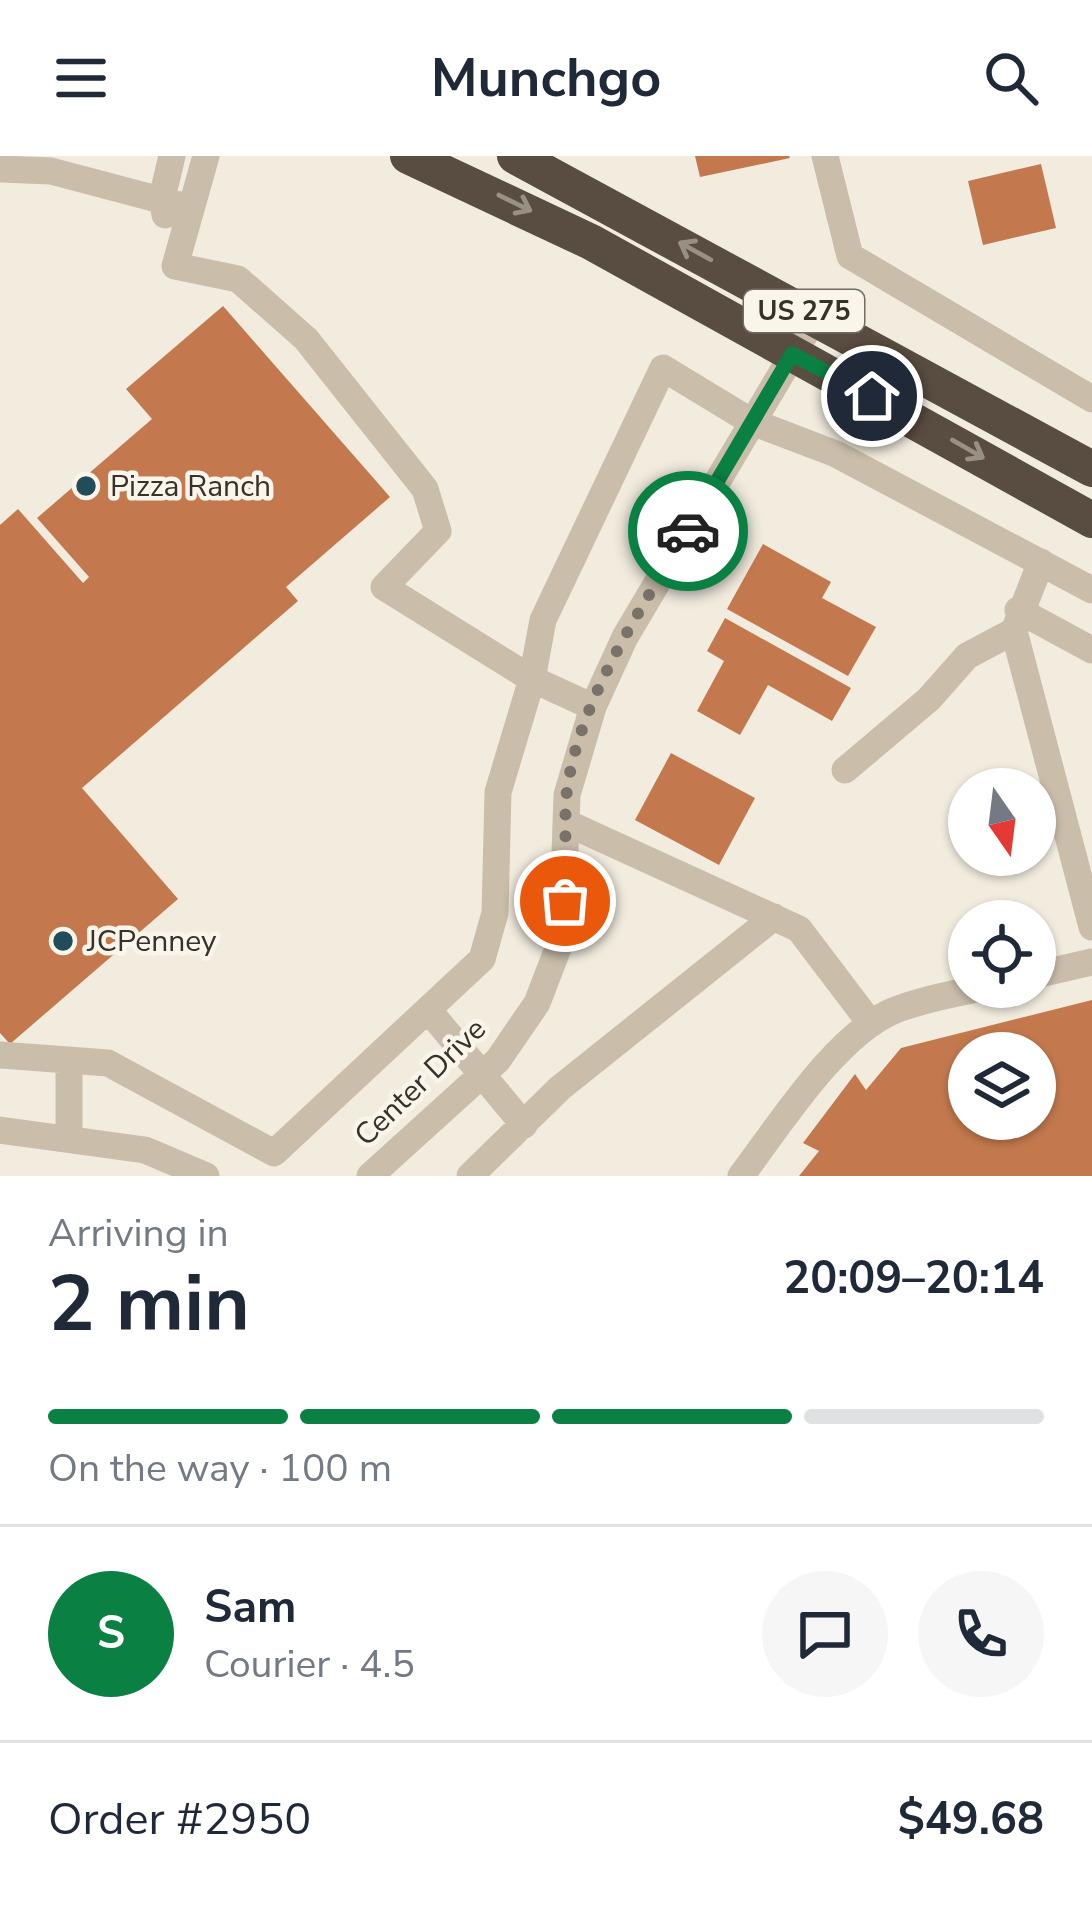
<!DOCTYPE html>
<meta charset="utf-8">
<style>
:root{--surface:#fff;--page:#f6f6f7;--text:#1f2937;--muted:#747a83;--line:#e0e1e3;--accent:#0b8043}
body{margin:0;font-family:"Nunito Sans",sans-serif;background:var(--page);color:var(--text);height:100vh;display:flex;flex-direction:column;font-size:45px;white-space:nowrap}
*{box-sizing:border-box;margin:0}
p{font-size:39px;color:var(--muted)}
.icon{flex:none;width:66px;height:66px;fill:none;stroke:currentColor;stroke-width:2;stroke-linecap:round;stroke-linejoin:round}
.map{position:relative;height:1020px;overflow:hidden}
.side{display:flex;flex-direction:column;background:var(--surface);flex:1}
.side>*{flex:none}
.needle{width:78px;rotate:166deg}
.tools{position:absolute;left:948px;top:612px;display:grid;gap:24px}
.tools a{display:grid;place-items:center;width:108px;height:108px;border-radius:50%;background:var(--surface);box-shadow:0 3px 9px #0004;font-size:60px}
.pin{position:absolute;display:grid;place-items:center;width:102px;height:102px;color:#fff;margin:-51px;border:6px solid #fff;border-radius:50%;box-shadow:0 3px 12px #0007}
.courier{position:absolute;display:grid;place-items:center;width:120px;height:120px;margin:-60px;border:9px solid #0b8043;border-radius:50%;background:#fff;color:#222;box-shadow:0 3px 15px #0007}
.head em{font-style:normal;font-weight:700}
.head div{display:flex;flex-direction:column-reverse}
.head{display:flex;align-items:center;justify-content:space-between;height:204px;padding:0 48px}
h1{font-size:78px;font-weight:700;line-height:90px}
.bar{display:grid;grid-template-columns:repeat(4,1fr);gap:18px 12px;align-content:center;height:144px;padding:0 48px}
.bar i{height:15px;border-radius:9px;background:var(--line)}
.bar .selected{background:var(--accent)}
.bar p{grid-column:span 4}
.line{display:flex;align-items:center;gap:30px;padding:0 48px;border-top:3px solid var(--line)}
.line div{flex:1}
.round{display:grid;place-items:center;flex:none;width:126px;height:126px;border-radius:63px;background:var(--page)}
header{display:flex;justify-content:space-between;align-items:center;height:156px;padding:0 48px;background:var(--surface);font-size:54px;font-weight:700}
.map>svg:first-child{display:block}
</style>
<header><svg class="icon" aria-label="menu" viewBox="0 0 24 24"><path d="M4 6h16M4 12h16M4 18h16"/></svg>Munchgo<svg class="icon" aria-label="search" viewBox="0 0 24 24"><circle cx="10" cy="10" r="6"/><path d="M15 15l6 6"/></svg></header>
<div class="map">
<svg width="1092" height="1020" viewBox="0 0 1092 1020">
<rect width="100%" height="100%" fill="#f2ecdf"/>
<path fill="#c3794d" fill-rule="evenodd" d="M695,0H789L790,2L700,21Z
M1041,8L1056,72L983,89L968,25Z
M223,150L390,341L286,431L298,445L82,632L178,743L10,888L0,877V369L18,353L83,427L89,421L37,362L152,263L126,233Z
M763,388L831,426L822,442L876,471L848,520L727,453Z
M725,462L851,532L832,565L768,529L740,579L697,555L724,505L707,495Z
M671,597L755,642L719,709L635,664Z
M1092,844V1020H799L819,995L803,987L855,918L866,934L901,892ZM969,897H1035V963H969Z"/>
<g fill="none" stroke-linecap="round" stroke-linejoin="round">
<path stroke="#cabeab" stroke-width="27" d="M825,0L850,100L1092,243
M0,13L51,15L191,52
M165,59L162,42L172,0
M175,110L238,123L306,183L425,333L438,375L384,431L532,523L593,551
M175,110L206,0
M1041,406L1014,475L1092,771
M1018,454L1092,494
M845,614L929,543L967,500L1014,475
M567,667L799,773L871,868
M1035,819L1092,806
M430,856L524,969
M0,899L108,907L274,997L482,803L495,757L498,636L532,523L543,464L663,212L752,266L836,298L1092,434
M0,974L145,994L206,1020
M69,981V905
M370,1020L498,904L537,847L562,782L567,639L593,551L625,481L815,161
M470,1020L560,932L774,761
M741,1020C779,970 835,880 893,855C922,843 955,838 985,831"/>
<path stroke="#594c41" stroke-width="36" d="M408,0L591,86L1092,364
M515,0L1092,313"/>
</g>
<defs><path id="oneway-shaft" d="M-6 0H5M1.5-3L5.5 0L1.5 3" fill="none" stroke-width="1.6" stroke-linecap="round" stroke-linejoin="round" transform="scale(3)"/></defs>
<g stroke="#999085">
<use href="#oneway-shaft" transform="translate(515 47) rotate(26)"/>
<use href="#oneway-shaft" transform="translate(695 95) rotate(-151)"/>
<use href="#oneway-shaft" transform="translate(968 293) rotate(30)"/>
</g>
<g fill="none" stroke-linecap="round" stroke-linejoin="round">
<path stroke="#797269" stroke-width="12" stroke-dasharray="0 21.6" d="M565,745C568,708 563,670 567,634C580,542 641,453 688,375"/>
<path stroke="#0b8043" stroke-width="15" d="M688,375L792,198L872,240"/>
</g>
<g fill="#204d59" stroke="#faf5eb" stroke-width="4.5">
<circle cx="86" cy="330" r="12"/>
<circle cx="63" cy="785" r="12"/>
</g>
<g text-anchor="middle" stroke-width="9" stroke-linejoin="round" paint-order="stroke">
<rect fill="#faf5eb" stroke="#726b64" stroke-width="3" x="744" y="134" width="120" height="42" rx="9"/>
<g font-size="27" font-weight="bold" fill="#38302a">
<text x="804" y="164">US 275</text>
</g>
<g font-size="30" fill="#38302a" stroke="#faf5eb" text-anchor="start">
<text x="110" y="340">Pizza Ranch</text>
<text x="87" y="795">JCPenney</text>
</g>
<g font-size="30" fill="#38302a" stroke="#faf5eb">
<text transform="translate(420 926) rotate(-44)" y="10">Center Drive</text>
</g>
</g>
</svg>
<div class="tools">
<a><svg class="needle" viewBox="-14 -14 28 28"><path d="M0-13l5 13h-10z" fill="#e53935"/><path d="M0 13l5-13h-10z" fill="#747a83"/></svg></a>
<a><svg class="icon" aria-label="locate" viewBox="0 0 24 24"><circle cx="12" cy="12" r="6"/><path d="M12 2v4M12 18v4M2 12h4M18 12h4"/></svg></a>
<a><svg class="icon" aria-label="layers" viewBox="0 0 24 24"><path d="M12 4l9 5-9 5-9-5zM3 14l9 5 9-5"/></svg></a>
</div>
<div class="pin" style="left:565px;top:745px;background:#ea580c"><svg class="icon" aria-label="bag" viewBox="0 0 24 24"><path d="M5 8h14l-1 12H6zM9 8a3 3 0 0 1 6 0"/></svg></div>
<div class="pin" style="left:872px;top:240px;background:#1f2937"><svg class="icon" aria-label="home" viewBox="0 0 24 24"><path d="M3 11l9-7 9 7M6 9v11h12V9"/></svg></div>
<div class="courier" style="left:688px;top:375px"><svg class="icon" aria-label="car" viewBox="0 0 24 24"><path d="M5 17H2v-5l4-1 3-4h7l3 4 3 1v5h-3M9 17h6M6 11h13"/><circle cx="7" cy="17" r="2"/><circle cx="17" cy="17" r="2"/></svg></div>
</div>
<section class="side">
<div class="head"><div><h1>2 min</h1><p>Arriving in</p></div><em>20:09–20:14</em></div>
<div class="bar"><i class="selected"></i><i class="selected"></i><i class="selected"></i><i></i><p>On the way · 100 m</p></div>
<div class="line" style="height:216px"><b class="round" style="background:var(--accent);color:#fff">S</b><div><b>Sam</b><p>Courier · 4.5</p></div><a class="round"><svg class="icon" aria-label="chat" viewBox="0 0 24 24"><path d="M4 5h16v11H9l-5 4z"/></svg></a><a class="round"><svg class="icon" aria-label="phone" viewBox="0 0 24 24"><path d="M5 4h4l2 5-3 2q2 4 5 5l2-3 5 2v4C11 20 4 13 5 4z"/></svg></a></div>
<div class="line" style="height:156px"><div>Order #2950</div><b>$49.68</b></div>
</section>
